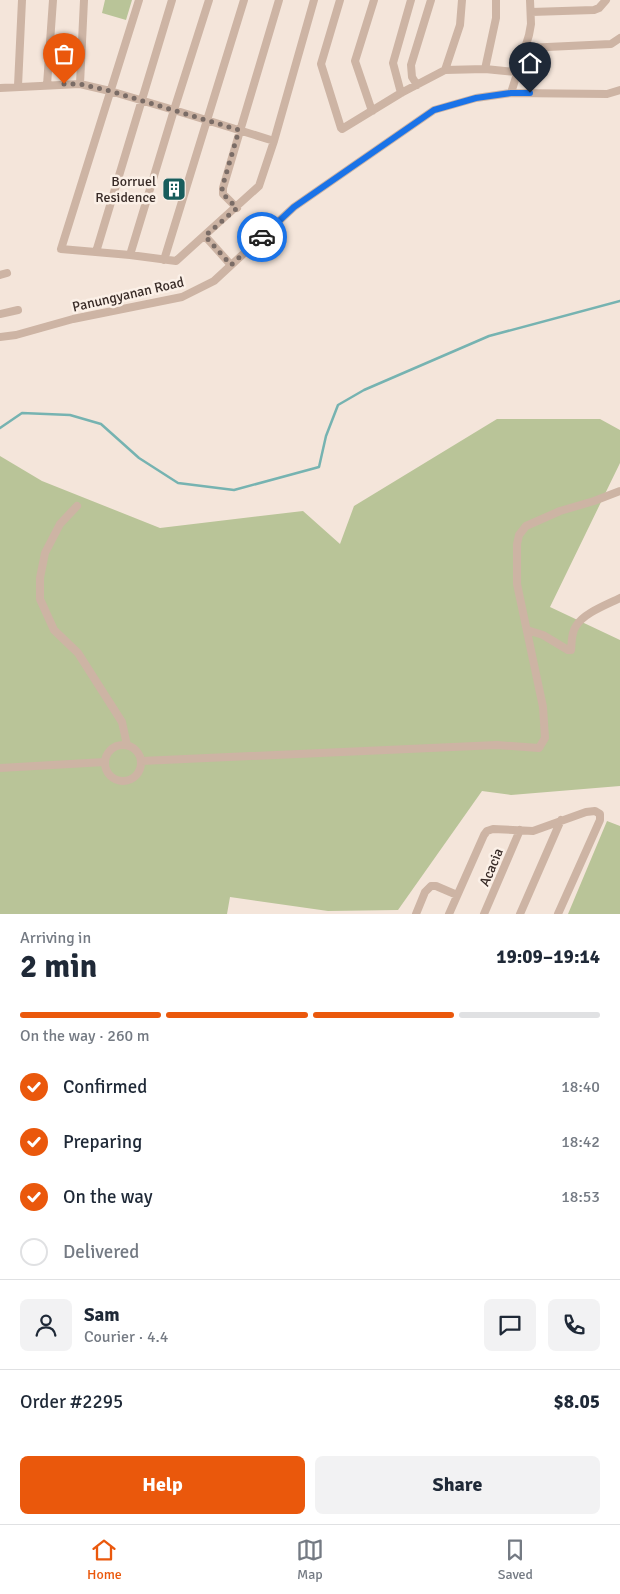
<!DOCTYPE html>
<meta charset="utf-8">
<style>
:root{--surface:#fff;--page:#f2f2f3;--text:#1f2937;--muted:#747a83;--line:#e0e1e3;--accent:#ea580c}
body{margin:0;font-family:Signika,sans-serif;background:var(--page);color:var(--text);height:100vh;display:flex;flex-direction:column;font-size:19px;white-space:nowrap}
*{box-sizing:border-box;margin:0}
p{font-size:16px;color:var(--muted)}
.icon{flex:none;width:28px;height:28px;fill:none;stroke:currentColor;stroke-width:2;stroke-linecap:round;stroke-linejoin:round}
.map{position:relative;height:914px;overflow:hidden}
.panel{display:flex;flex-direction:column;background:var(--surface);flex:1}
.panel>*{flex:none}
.pin{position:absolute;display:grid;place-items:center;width:42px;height:42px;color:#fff;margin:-51px -21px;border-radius:50% 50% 50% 0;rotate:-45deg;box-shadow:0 0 5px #0007}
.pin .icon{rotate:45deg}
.courier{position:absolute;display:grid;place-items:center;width:50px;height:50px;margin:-25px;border:4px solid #1a73e8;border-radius:50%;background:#fff;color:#222;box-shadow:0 1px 6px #0007}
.summary em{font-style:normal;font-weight:700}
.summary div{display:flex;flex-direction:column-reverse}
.summary{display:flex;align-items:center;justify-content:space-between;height:85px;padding:0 20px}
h1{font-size:32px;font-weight:700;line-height:38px}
.bar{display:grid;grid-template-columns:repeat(4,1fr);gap:8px 5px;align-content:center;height:60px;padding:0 20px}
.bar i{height:6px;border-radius:4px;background:var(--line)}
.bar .selected{background:var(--accent)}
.bar p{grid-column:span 4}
.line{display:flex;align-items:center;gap:12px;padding:0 20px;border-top:1px solid var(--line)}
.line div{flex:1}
.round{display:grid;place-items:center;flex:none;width:52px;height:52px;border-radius:8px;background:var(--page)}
ol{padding:0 20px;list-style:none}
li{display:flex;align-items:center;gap:15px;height:55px}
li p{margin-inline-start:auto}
li .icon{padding:5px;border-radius:50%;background:var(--accent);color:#fff;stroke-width:4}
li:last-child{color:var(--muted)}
li i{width:28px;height:28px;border:2px solid var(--line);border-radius:50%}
.action{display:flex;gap:10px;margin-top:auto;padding:10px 20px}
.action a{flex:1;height:58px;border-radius:8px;background:var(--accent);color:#fff;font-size:20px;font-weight:700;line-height:58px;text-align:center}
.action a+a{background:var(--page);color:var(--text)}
.tabs{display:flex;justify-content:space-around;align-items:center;height:70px;border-top:1px solid var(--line);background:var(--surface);font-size:14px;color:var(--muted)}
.tabs a{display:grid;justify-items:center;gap:2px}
.tabs .selected{color:var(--accent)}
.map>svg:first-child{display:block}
</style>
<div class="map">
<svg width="620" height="914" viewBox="0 0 620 914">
<rect width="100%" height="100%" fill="#f4e5da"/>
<path fill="#b9c498" d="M105,0H132L126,20L102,13Z
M497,419H600L620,430V463L550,607L620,640V786L511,795L482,791L398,910L328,911L230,897L227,914H0V456L42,481L160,528L303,511L340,544L354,506Z
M607,821L620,826V914H568Z"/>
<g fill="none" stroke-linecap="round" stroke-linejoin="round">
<path stroke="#76b3b1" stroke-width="2.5" d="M0,428L22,413L70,415L101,424L139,458L178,483L234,490L319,467L326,436L338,405L364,390L489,336L620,301"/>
<path stroke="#cdb4a4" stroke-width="8" d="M139,0L61,249L130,255L176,261L259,186L274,141L314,0
M340,0L321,64L341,128L342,129L401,93L445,70L485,69L516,72
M531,12L594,10L599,8L606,0
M526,48L611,44L620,38
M485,69L496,18V0
M445,70L460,25L462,0
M80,84L84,0
M47,85L53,0
M417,85L412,77L411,65L431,0
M18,86L22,0
M0,88L80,84L110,91L174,110L274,141
M401,93L393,63L411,0
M511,93L529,35L531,24L530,0
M372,111L355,61L374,0
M237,208L223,194V188L279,0
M205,236L231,265
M96,252L172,0
M130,255L174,110L209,0
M164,260L244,0
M0,275L7,273
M0,314L18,310
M0,337L16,335L73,319L182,297L214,281L294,207L434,110L476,98L511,93L607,94L620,90
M77,506L60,524L45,553L40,578V599L54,630L78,653L122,722L127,745
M527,630L543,635L568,650H571C572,642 571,633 576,626C584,613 606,605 620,598
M105 763a18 18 0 1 1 36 0a18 18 0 1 1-36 0Z
M141,761L497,745L539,748L545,738L543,707L517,584V544L519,535L526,526L560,511L594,501L620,491
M0,768L105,762
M416,914L425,892L431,886H436L457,895
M449,914L484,835L487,831L493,829L533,831L586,812L595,811L600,814V820L558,914
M484,914L520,830
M520,914L561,820"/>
</g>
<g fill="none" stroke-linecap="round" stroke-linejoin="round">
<path stroke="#7a6c66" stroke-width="5" stroke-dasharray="0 9" d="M64,84H80L110,91L239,130L222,188L223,194L237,208L205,236L231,265L262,237"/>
<path stroke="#1a73e8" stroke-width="6" d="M262,237L294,207L434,110L476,98L511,93H530"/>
</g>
<defs>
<g id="building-square" transform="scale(1.25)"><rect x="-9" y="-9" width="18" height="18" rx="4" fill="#185d5c" stroke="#fbf0e7"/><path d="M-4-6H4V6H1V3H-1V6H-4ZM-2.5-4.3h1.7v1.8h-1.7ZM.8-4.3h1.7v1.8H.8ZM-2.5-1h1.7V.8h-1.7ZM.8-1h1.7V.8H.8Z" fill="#fff"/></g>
</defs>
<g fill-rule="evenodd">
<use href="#building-square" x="174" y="189"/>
</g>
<g text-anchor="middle" stroke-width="5" stroke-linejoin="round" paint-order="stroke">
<g font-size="14" fill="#382b27" stroke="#fbf0e7" text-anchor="end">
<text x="156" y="186">Borruel<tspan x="156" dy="16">Residence</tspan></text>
</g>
<g font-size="14" fill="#382b27" stroke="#fbf0e7">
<text transform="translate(128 294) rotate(-13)" y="5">Panungyanan Road</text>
<text transform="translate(491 867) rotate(-67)" y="5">Acacia</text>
</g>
</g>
</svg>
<div class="pin" style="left:64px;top:84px;background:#ea580c"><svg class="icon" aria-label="bag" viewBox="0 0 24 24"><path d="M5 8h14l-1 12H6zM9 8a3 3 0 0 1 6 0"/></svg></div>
<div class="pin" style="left:530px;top:93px;background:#1f2937"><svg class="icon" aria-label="home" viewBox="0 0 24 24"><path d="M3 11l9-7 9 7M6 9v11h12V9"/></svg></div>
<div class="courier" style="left:262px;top:237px"><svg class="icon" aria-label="car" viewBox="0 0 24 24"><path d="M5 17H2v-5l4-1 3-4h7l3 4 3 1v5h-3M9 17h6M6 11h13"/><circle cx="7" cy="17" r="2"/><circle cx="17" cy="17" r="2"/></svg></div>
</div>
<section class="panel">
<div class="summary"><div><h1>2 min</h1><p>Arriving in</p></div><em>19:09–19:14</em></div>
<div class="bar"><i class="selected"></i><i class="selected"></i><i class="selected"></i><i></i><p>On the way · 260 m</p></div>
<ol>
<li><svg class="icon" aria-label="check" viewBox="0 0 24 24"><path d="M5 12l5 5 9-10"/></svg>Confirmed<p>18:40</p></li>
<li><svg class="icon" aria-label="check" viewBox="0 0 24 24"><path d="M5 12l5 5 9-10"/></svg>Preparing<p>18:42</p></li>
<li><svg class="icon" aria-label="check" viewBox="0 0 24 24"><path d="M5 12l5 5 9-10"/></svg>On the way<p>18:53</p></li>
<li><i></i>Delivered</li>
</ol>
<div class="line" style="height:90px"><a class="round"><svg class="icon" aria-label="person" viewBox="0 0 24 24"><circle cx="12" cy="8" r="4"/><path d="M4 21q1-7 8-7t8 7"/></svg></a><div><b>Sam</b><p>Courier · 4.4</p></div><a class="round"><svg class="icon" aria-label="chat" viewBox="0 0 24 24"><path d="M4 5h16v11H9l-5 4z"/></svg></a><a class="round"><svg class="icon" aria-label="phone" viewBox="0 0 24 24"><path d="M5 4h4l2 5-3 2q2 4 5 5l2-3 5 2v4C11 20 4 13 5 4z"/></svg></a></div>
<div class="line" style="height:65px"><div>Order #2295</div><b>$8.05</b></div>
<div class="action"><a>Help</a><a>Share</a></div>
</section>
<nav class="tabs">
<a class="selected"><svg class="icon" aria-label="home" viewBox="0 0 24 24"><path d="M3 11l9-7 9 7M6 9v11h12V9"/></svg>Home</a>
<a><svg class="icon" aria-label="map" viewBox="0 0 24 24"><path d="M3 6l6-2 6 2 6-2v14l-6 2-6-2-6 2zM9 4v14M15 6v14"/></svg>Map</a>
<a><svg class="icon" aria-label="saved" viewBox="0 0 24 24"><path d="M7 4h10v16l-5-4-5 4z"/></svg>Saved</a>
</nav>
